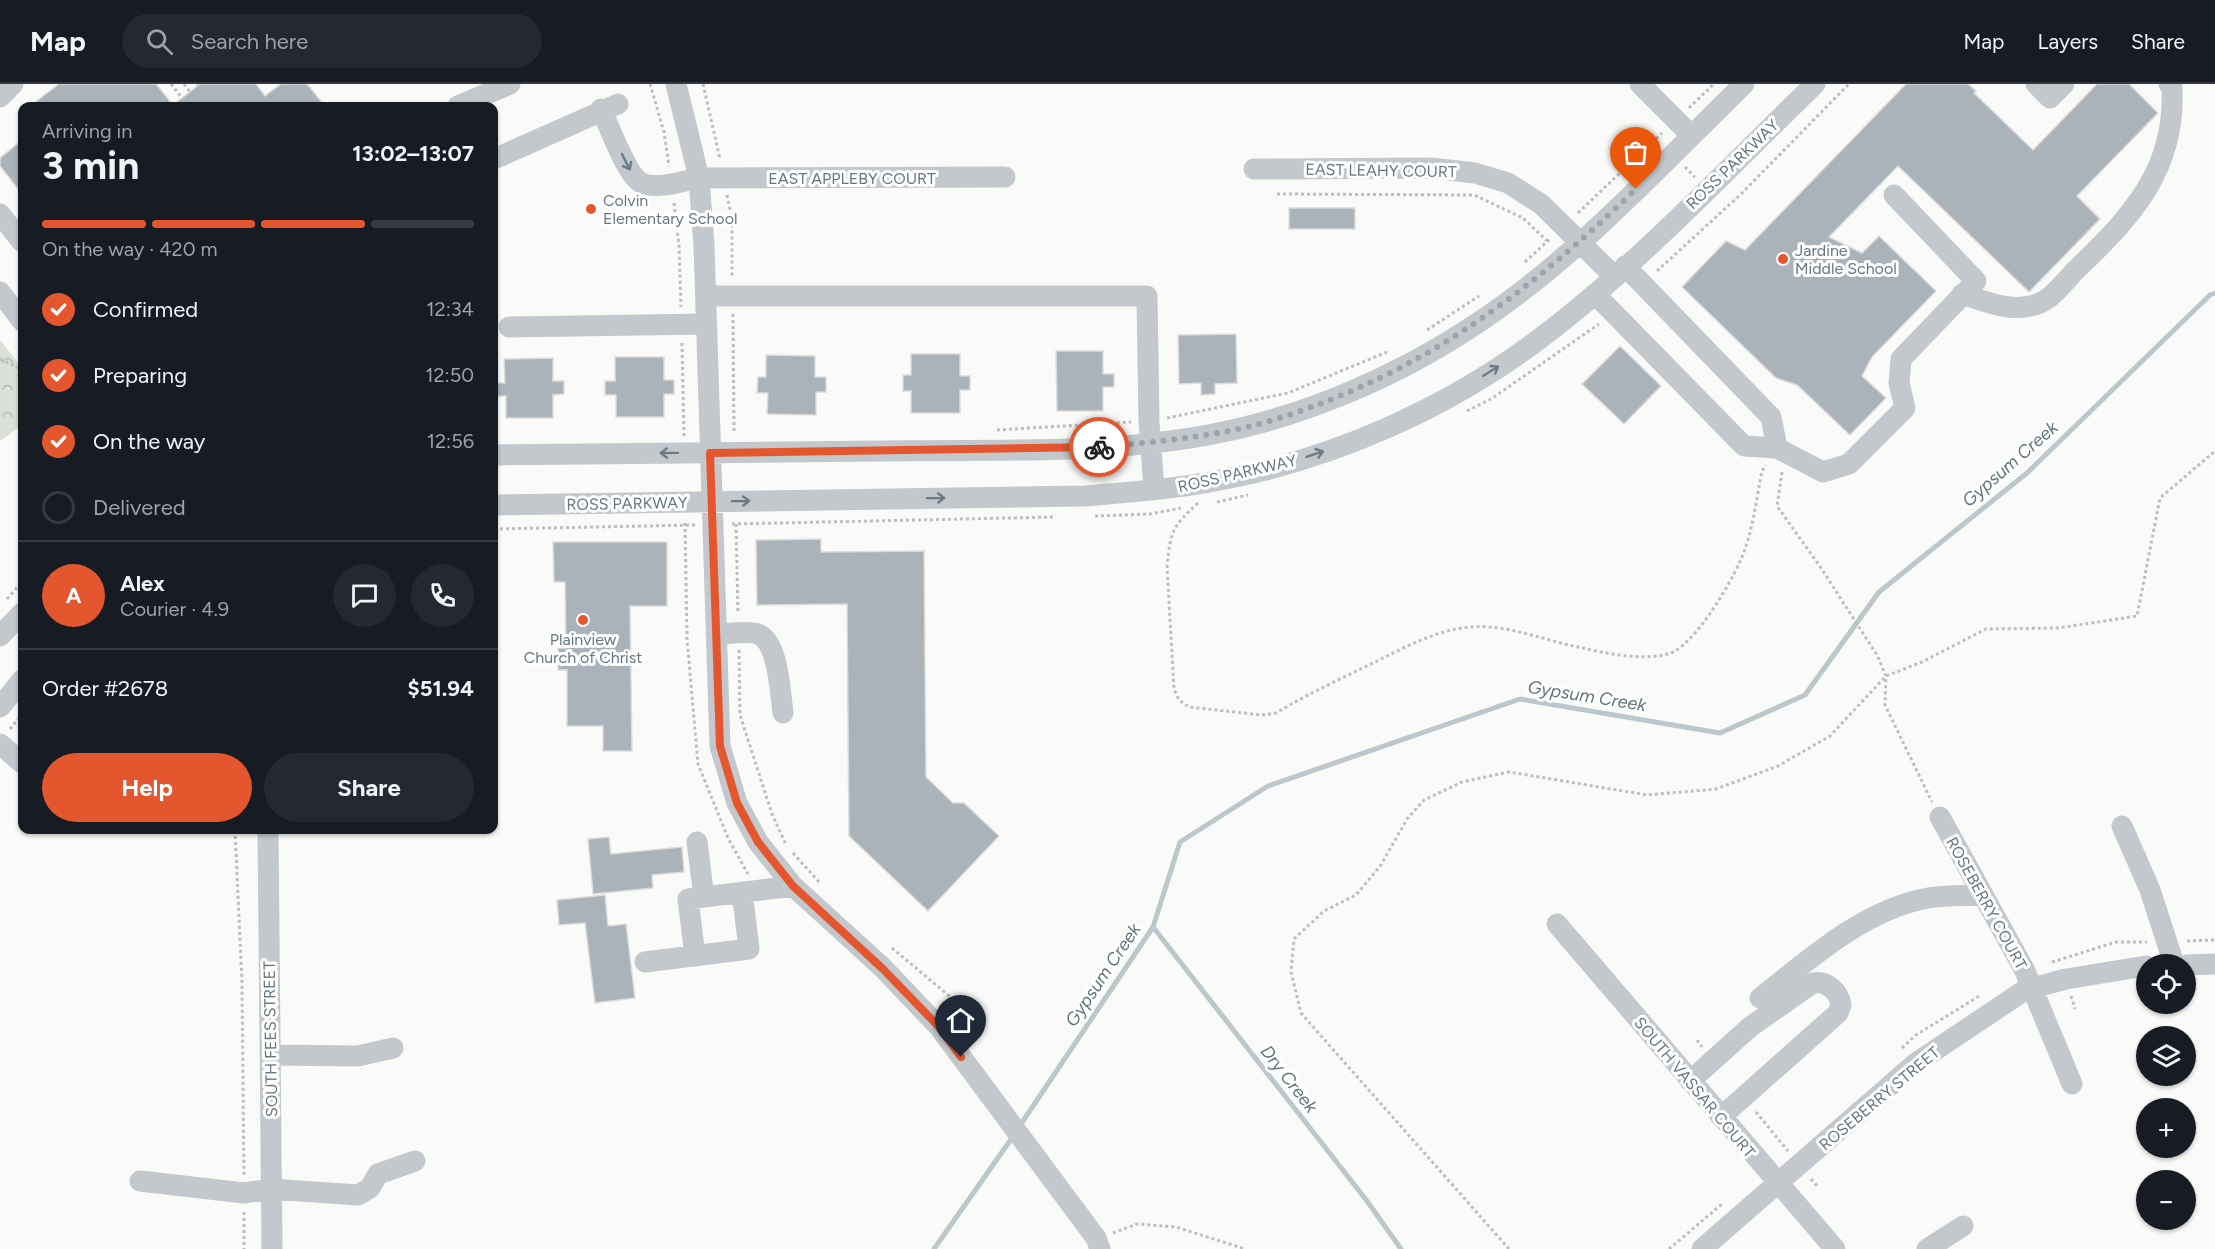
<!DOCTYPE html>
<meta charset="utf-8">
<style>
:root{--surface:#171b24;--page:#242831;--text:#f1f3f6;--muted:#9ea1a6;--line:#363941;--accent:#e4572e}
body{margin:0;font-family:Figtree,sans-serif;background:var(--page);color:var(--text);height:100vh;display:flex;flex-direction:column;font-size:22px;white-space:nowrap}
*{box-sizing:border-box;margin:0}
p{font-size:20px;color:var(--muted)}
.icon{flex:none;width:33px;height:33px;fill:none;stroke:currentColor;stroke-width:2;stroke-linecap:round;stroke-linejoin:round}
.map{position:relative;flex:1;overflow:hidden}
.details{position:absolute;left:18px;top:18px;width:480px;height:732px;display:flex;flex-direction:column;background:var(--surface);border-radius:12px;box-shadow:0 2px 4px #0004}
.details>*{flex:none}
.controls{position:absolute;left:2136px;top:870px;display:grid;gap:12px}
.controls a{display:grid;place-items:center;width:60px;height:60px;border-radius:50%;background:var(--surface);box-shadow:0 2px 4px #0004;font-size:30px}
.pin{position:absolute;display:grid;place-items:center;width:51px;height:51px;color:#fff;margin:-62px -26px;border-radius:50% 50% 50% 0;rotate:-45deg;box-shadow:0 0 6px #0007}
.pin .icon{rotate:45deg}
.courier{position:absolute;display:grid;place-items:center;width:60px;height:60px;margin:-30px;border:4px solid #e4572e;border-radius:50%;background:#fff;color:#222;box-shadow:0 2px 8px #0007}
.overview em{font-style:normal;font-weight:700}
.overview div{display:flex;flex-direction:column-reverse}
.overview{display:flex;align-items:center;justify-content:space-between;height:102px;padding:0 24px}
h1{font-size:39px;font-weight:700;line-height:45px}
.bar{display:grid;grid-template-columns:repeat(4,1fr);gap:9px 6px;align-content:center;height:72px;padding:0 24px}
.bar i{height:8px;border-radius:4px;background:var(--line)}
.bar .on{background:var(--accent)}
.bar p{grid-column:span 4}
.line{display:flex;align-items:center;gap:15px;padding:0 24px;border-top:2px solid var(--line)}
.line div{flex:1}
.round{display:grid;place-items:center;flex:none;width:63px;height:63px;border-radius:32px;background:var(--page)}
ol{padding:0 24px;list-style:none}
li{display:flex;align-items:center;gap:18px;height:66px}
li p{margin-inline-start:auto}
li .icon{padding:6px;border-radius:50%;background:var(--accent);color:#fff;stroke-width:4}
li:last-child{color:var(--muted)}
li i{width:33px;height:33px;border:3px solid var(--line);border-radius:50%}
.cta{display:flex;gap:12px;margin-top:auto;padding:12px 24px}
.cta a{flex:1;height:69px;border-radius:36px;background:var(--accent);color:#fff;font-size:24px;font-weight:700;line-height:69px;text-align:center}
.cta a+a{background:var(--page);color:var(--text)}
header{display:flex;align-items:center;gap:36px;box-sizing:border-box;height:84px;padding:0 30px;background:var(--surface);border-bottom:2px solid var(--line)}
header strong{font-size:28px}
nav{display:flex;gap:33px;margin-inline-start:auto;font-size:21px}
.search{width:420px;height:54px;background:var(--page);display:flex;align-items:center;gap:15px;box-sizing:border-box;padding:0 21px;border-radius:33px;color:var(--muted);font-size:22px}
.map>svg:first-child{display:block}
</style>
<header>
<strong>Map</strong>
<div class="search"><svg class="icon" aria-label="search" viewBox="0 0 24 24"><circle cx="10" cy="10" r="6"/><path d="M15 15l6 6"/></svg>Search here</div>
<nav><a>Map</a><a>Layers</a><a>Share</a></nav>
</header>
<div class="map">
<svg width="2215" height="1165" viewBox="0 0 2215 1165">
<defs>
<pattern id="park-crowns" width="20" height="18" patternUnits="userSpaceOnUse" patternTransform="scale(1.5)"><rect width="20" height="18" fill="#dadfd7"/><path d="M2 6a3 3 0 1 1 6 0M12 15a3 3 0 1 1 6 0" fill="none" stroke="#b4b9b4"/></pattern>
</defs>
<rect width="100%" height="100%" fill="#fafaf8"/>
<path fill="url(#park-crowns)" d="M0,256L22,284V341L0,357Z"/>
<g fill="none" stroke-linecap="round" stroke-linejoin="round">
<path stroke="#bbc7cb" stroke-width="5" d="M1153,843L1367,1117L1401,1165
M1019,1043L1153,843L1180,758L1268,702L1520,615L1720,649L1805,611L1879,508L2027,389L2210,211L2215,209
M934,1165L1014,1051"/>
</g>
<path fill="#aab3b9" stroke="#dcdcda" stroke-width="1.5" d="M59,0H156L173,21L200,0H256L265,12L281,0H307L325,22H30Z
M1906,0H1968L1976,7L1974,9L2033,66L2097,0H2129L2158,29L2077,112L2100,135L2029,208L1898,82L1829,153L1862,169L1879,152L1936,207L1872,273L1862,292L1886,314L1850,351L1797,301L1776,294L1682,203L1726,157L1745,166Z
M22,56V110L0,82V74Z
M1289,124H1355V145H1289Z
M1236,250L1237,299L1215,300V310L1201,311V299L1179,300L1178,251Z
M1620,262L1661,302L1624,340L1582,300Z
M1056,267H1103V290H1114V303H1103V327H1057Z
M911,270H960V292H970V306H960V329H911V307H903V291H911Z
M766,271L815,272V293H826V308H816V331L767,330L768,309H757L758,293H766Z
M615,273H664V296H674V310H664V333H616V311H605V297H615Z
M553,274V297H564V310L553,311V334H506V312H496V299H505L504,275Z
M821,455V468L924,467L926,693L953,719H964L999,752L928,827L849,752L847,520L757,521L756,456Z
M553,458H667V522H630L632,667H603V642H567V586H558V564H566L565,498H554Z
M609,753L611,770L682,763L684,788L652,791L653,804L593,810L588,755Z
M605,811L608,842L626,840L635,914L595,919L585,839L559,841L557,816Z"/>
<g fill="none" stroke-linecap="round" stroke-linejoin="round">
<path stroke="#bbbfc2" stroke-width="3" stroke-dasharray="3 3" stroke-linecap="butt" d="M171,0L182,14
M184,0L190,8
M197,0L198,1
M650,0L664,48L669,82
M703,0L720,75
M1689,24L1714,0
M1685,83L1695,93
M1277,110L1474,111L1523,134L1547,157
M727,111L732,136V194
M674,119L679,162L681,223
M1578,129L1662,49
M1525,178L1551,154
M1657,187L1741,110L1849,0
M733,230L734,350
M1427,246L1479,212
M682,259L684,352
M0,275L19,284L22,279
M1467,327L1491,315L1599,240
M1167,334L1288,309L1387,268
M997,346L1131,338
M1782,388L1777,422L1819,481L1877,571L1886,592L1885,621L1932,718
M1217,418L1248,411
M1198,419C1172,443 1171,446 1167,482L1174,605L1179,616L1189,623L1262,631L1276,629C1306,611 1338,596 1369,581C1402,565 1434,546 1471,543C1506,540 1544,556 1578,563C1605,569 1640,577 1668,570C1695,563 1738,489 1746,462C1754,438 1757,412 1762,387L1766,381
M1095,432L1150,430L1181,424
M685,439L687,555L698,680L728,754L748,790
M732,440L1055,433
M736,440L738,530
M494,445L695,441
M7,515L22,498
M739,566L740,631L772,730L786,761
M10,645L22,630
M235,746L242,899L244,1092
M793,769L820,799
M2187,857L2215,856
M892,864L966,926L976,959
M2052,878L2116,858H2147
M2071,912L2075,925
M1697,956L1702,963
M1902,964L1916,951L1981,911
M1756,1028L1788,1067
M1811,1095L1818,1103
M244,1128V1165
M1113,1149L1137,1140L1176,1143L1245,1165
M1509,1165L1301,929L1291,888L1294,855L1324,827L1356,811L1381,781L1407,735L1424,716L1462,698L1509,688L1647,711L1716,705L1778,682L1830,652L1886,592L1922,578L1986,545L2059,544L2137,532L2160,414L2215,367
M1669,1165L1722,1120"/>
<path stroke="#c3c8cc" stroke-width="21" d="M676,0L699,94L704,162L720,662L737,719L758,758L793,802L883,884L939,943L1096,1154L1100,1165
M1640,0L1691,51
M2036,0L2050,14L2064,0
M0,13L13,0
M458,22L510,0
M601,25C609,41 627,93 642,99C657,106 683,97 699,94L1005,93
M494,75L618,20
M1254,85L1431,84L1475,89L1508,99L1541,120L1614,192
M0,130L22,158
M1625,182L1771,333L1777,364
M0,208L22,237
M1595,210L1744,362L1777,364L1823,388L1849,380L1905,324L1899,299L1901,275L1976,197L1894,111
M1962,210C1987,218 2016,231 2042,218C2055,212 2068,193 2079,183C2134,130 2176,84 2172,3L2169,0
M707,212H1147L1149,338L1154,406
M509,243L707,240
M494,371C622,370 750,368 878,367C987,365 1100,371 1208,351C1300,334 1395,294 1473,242C1574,176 1658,84 1744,0
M494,421L1085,412C1131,408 1176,405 1220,396C1333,375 1446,325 1538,256C1638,181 1725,87 1815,0
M716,550C728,550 742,547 754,549C779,552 780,609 783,629
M0,552L22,529
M0,623L22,596
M0,660L22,679
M1940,733L2025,887L2072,1000
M2122,742L2150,806L2174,880
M268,746L272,1165
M697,758L704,813
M1557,840L1835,1165
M695,872L688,815L793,802
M645,878L749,865L742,808
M2186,881L2215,880
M1760,914C1810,875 1863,826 1928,814C1945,811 1965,812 1983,811
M270,971L358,972L393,964
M1690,997L1750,943L1813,899C1827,896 1839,908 1841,921L1838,929L1721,1033
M140,1097L244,1109L271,1105L358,1111L370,1104L378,1090L415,1077
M1702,1165L1916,979L2025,906L2066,895L2146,882
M1927,1165L1963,1142"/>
</g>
<defs><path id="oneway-shaft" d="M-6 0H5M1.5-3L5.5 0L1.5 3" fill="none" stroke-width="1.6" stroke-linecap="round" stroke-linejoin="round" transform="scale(1.5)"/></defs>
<g stroke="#6a7a87">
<use href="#oneway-shaft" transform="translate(626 78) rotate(63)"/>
<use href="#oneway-shaft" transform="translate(1491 287) rotate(-32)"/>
<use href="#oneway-shaft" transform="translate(669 369) rotate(179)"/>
<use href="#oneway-shaft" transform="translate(1315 370) rotate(-18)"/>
<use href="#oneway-shaft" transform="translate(936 414) rotate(-1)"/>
<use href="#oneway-shaft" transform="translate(741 417) rotate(-1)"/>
</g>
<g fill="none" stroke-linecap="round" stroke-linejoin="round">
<path stroke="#99a4ac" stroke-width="6" stroke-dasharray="0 10.8" d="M1099,363C1156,358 1214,353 1270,337C1420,291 1525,212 1636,105"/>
<path stroke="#e4572e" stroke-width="8" d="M961,973L939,943L883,885L793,802L758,758L737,719L720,662L710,369L1099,363"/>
</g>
<g fill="#e4572e" stroke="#fff" stroke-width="2">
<circle cx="591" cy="125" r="6"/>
<circle cx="1783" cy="175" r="6"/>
<circle cx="583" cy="536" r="6"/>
</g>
<g text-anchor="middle" stroke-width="6" stroke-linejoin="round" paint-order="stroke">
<g font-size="16" fill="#657683" stroke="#fff">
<text transform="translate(1732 80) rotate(-44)" y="6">ROSS PARKWAY</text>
<text transform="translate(1381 86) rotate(1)" y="6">EAST LEAHY COURT</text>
<text x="852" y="100">EAST APPLEBY COURT</text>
<text transform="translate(1237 389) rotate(-13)" y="6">ROSS PARKWAY</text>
<text transform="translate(627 419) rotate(-1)" y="6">ROSS PARKWAY</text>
<text transform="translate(1987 819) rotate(61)" y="6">ROSEBERRY COURT</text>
<text transform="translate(270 955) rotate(-91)" y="6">SOUTH FEES STREET</text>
<text transform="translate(1695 1003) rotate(50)" y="6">SOUTH VASSAR COURT</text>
<text transform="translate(1879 1014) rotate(-40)" y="6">ROSEBERRY STREET</text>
</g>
<g font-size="16" fill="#657683" stroke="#fff" text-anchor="start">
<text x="603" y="122">Colvin<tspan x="603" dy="18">Elementary School</tspan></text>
<text x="1795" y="172">Jardine<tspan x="1795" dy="18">Middle School</tspan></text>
<text x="583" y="561" text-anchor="middle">Plainview<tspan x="583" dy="18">Church of Christ</tspan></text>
</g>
<g font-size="18" font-style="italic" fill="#60757c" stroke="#fff">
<text transform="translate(2010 380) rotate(-41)" y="6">Gypsum Creek</text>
<text transform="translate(1587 612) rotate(9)" y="6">Gypsum Creek</text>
<text transform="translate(1103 891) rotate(-56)" y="6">Gypsum Creek</text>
<text transform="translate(1289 995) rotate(52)" y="6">Dry Creek</text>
</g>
</g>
</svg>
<div class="controls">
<a><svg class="icon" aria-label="locate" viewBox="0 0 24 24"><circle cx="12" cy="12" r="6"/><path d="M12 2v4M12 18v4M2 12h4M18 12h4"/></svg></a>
<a><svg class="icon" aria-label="layers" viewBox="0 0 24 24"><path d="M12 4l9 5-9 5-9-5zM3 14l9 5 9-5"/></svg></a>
<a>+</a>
<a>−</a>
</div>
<div class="pin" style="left:1636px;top:105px;background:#ea580c"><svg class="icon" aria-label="bag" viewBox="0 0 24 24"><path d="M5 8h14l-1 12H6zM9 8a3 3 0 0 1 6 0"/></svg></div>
<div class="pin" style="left:961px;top:973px;background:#1f2937"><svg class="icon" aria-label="home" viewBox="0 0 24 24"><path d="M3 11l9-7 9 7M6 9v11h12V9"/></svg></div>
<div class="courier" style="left:1099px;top:363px"><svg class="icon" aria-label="bike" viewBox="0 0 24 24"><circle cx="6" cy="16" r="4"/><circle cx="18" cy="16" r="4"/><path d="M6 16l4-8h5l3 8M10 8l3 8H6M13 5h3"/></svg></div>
<section class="details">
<div class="overview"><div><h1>3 min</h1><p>Arriving in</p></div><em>13:02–13:07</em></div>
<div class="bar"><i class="on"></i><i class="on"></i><i class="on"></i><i></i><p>On the way · 420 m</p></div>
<ol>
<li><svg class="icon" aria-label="check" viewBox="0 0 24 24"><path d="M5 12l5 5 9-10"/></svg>Confirmed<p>12:34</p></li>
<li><svg class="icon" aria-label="check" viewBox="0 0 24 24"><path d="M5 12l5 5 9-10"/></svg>Preparing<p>12:50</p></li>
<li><svg class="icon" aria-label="check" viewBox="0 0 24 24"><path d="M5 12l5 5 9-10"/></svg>On the way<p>12:56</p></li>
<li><i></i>Delivered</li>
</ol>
<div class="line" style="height:108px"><b class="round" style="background:var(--accent);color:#fff">A</b><div><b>Alex</b><p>Courier · 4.9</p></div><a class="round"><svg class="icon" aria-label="chat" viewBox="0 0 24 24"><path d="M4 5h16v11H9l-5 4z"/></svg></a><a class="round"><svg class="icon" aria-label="phone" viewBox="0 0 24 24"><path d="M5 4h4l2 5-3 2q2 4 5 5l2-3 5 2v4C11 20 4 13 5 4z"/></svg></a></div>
<div class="line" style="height:78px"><div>Order #2678</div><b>$51.94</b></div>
<div class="cta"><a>Help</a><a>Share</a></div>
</section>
</div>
